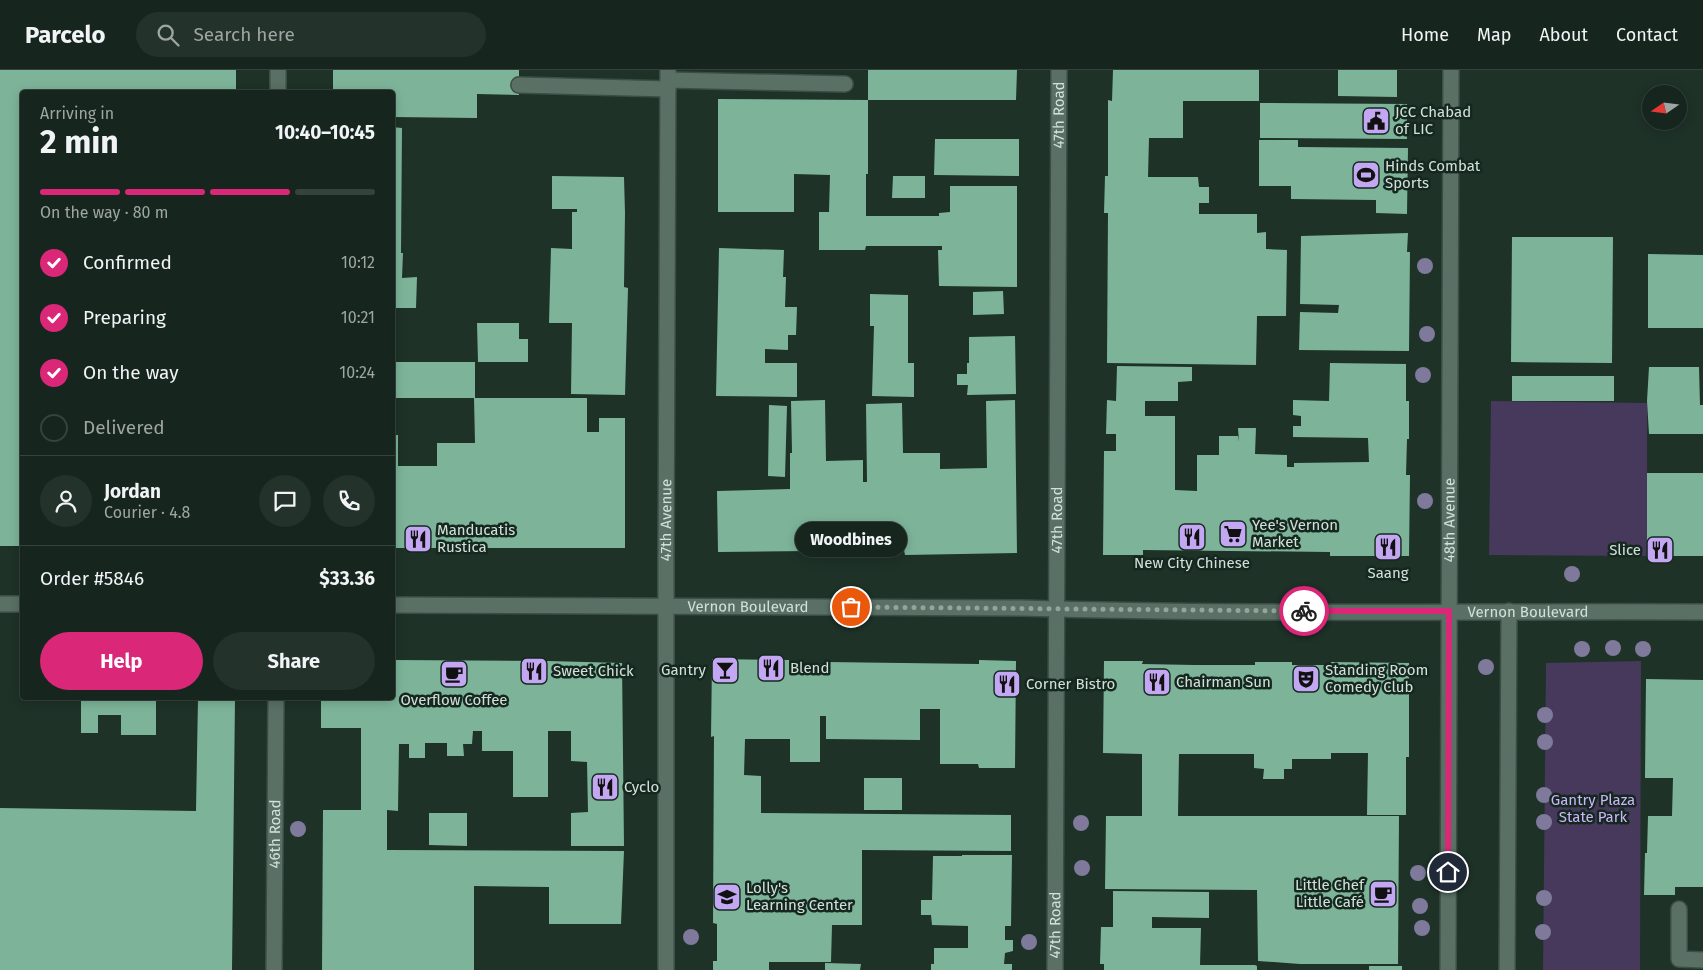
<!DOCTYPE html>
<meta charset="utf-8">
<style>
:root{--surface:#16261e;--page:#23322b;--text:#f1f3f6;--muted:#9ea5a4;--line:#35433c;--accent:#db2777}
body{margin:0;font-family:"Fira Sans",sans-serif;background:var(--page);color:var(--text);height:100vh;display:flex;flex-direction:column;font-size:19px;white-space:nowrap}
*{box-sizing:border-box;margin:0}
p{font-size:16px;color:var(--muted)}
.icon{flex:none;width:28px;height:28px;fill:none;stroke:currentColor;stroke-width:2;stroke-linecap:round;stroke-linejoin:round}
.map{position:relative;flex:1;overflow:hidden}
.panel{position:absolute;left:20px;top:20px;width:375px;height:610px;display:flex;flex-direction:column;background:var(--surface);border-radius:5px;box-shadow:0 2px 12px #0003,0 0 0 1px var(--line)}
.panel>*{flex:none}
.needle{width:32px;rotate:256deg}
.buttons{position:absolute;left:1642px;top:15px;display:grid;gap:10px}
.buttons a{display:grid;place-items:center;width:45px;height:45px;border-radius:50%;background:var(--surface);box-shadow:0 2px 12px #0003,0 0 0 1px var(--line);font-size:25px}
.pin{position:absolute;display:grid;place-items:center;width:42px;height:42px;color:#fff;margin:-21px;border:2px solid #fff;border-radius:50%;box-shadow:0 1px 5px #0007}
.courier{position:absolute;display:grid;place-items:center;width:50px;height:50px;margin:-25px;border:4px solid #db2777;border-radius:50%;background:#fff;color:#222;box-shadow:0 1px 6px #0007}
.bubble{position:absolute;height:35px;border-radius:18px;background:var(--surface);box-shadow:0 2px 12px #0003,0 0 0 1px var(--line);font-size:16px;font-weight:700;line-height:35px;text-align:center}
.headline em{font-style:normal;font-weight:700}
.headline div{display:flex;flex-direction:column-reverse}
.headline{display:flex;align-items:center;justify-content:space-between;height:85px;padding:0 20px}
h1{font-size:32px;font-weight:700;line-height:38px}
.bar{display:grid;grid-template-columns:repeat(4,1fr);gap:8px 5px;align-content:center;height:60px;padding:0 20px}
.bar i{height:6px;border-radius:4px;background:var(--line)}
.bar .current{background:var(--accent)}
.bar p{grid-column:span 4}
.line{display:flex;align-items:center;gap:12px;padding:0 20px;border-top:1px solid var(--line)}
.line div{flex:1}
.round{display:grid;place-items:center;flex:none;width:52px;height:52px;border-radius:26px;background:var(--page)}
ol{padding:0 20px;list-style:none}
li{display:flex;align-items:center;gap:15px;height:55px}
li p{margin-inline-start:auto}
li .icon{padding:5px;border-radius:50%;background:var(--accent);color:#fff;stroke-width:4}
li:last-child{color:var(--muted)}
li i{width:28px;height:28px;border:2px solid var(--line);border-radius:50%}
.button{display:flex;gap:10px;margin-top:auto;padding:10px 20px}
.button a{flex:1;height:58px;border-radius:30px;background:var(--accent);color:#fff;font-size:20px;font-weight:700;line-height:58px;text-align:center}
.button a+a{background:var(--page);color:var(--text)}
header{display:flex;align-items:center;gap:30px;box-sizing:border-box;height:70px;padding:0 25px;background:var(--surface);border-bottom:1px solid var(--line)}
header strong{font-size:24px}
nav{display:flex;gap:28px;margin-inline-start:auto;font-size:18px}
.search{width:350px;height:45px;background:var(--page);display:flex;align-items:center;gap:12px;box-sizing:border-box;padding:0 18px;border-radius:28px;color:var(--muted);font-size:19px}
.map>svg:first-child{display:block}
</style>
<header>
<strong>Parcelo</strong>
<div class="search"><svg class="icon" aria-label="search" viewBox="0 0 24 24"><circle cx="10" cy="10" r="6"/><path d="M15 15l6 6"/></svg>Search here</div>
<nav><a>Home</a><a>Map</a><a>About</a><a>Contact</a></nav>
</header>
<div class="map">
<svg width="1703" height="900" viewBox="0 0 1703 900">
<rect width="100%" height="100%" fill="#1e3228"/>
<path fill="#46395b" d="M1491,331L1647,333V486L1489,485Z
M1641,591L1640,900H1543L1546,593Z"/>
<path fill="#7db499" d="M0,0H236V22H22V476H0Z
M333,0H519V25L477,24V48L392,47V22H333Z
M868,0H1017L1016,30H868Z
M1113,0H1259V31H1183V68H1149L1148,107H1198L1199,117H1209V133H1199V144H1257V163L1266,162V179L1287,180L1286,246H1257L1256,295L1107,293L1108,143H1104L1105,106H1108V30L1112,31Z
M1338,0H1397V27L1338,26Z
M718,29L868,30V104H866V146H939V143L950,142V116H1017V217L939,216L938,180H942V176H866L865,180H819V142H829L830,105L794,104V142H718Z
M1260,33L1407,34V69L1260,68Z
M392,57L402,58L401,183H403L402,208L417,207L416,238H392Z
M935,69H1019V106L934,105Z
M1259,70H1298V77L1408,78L1407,144L1376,143V130L1291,129V116H1259Z
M552,106L624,107L625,143L624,217L628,218L625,325L571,324L572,253H549L551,178L572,179V142H577V139H552Z
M893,106H925V128H892Z
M1408,163L1407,182H1410L1409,281L1299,280L1300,242L1338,243L1339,235L1300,234L1301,166Z
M1512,167H1613L1612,293L1511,292Z
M719,178L784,180L783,207H786L785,237H797L796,265H788V280L765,279V293H797V327L716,326Z
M1648,184L1703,185V258H1648Z
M1003,221L1004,244L973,245V222Z
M870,224L908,225V293H914V327L872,326L874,256H870Z
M477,253H519V269H528V292H478Z
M1015,266L1016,324L967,325L968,315H957V304H967V293H969V267Z
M392,292H475V328H392Z
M1330,293L1406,294V331H1409V369H1407L1406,405H1410L1409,486H1330V482L1143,480V485H1103L1104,381H1116V364H1106L1107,330L1116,331L1117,296L1192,297V311L1178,312V331H1145V346H1175V420L1197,421V385H1219V366H1238L1239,372L1238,358H1256L1255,384L1287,385V397H1294V393L1369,392L1368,368L1293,367V356H1301V346L1293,345V330L1329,331Z
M1649,297H1699L1700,335H1703V364H1649L1647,331Z
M1512,306H1614V331H1512Z
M474,328H587V362H599V348H625V478H392V365H398V396H437V373H475Z
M825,330L826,391L863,390V412H867L866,334L902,333L903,383H940V399L987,398L986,331L1015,330L1017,483L905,485L904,480L718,482L717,421L790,419V383H792L791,331Z
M769,335L787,336L785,407L768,406Z
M1647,403H1703V486H1647Z
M712,589L789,590V594H827V592L979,594V590L1016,591L1015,698H979L978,694H940V639H920V670L826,669V646H820V692H790V669H745L744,705L761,706V743L1011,745V781L862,780V855H832L831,892H769V900H713V891H717V854L713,853L714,666L711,667Z
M392,590L548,591L622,593L624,776H571V743L588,742L587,692L571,691V661H548V727H513V681H482V661H473L472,674H463L464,686H447V673H425V688H409V674H399L398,741L387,740V780L624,781L621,854H549V817L474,816V900H322L323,740H361V658H321V628H392Z
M1104,591H1143L1142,594L1195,595H1255V592H1292V595H1331V592L1409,593V687H1406V745H1367L1368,683H1331V689H1292V699H1284V709H1263L1264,699L1254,698V684H1179L1178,746H1399L1398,894H1300L1258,891L1257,820L1105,819L1106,746H1142V684L1103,683Z
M1646,609L1703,610V817H1675V825H1644L1645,783H1647L1648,746H1672L1673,708H1645Z
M81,628H156V665H121V645H98V663H81Z
M198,628H235L232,900H0V738L196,741Z
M864,708H902V740H864Z
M429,743H467V776L429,775Z
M962,785H1012L1011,856H1005V870H1013V881L1005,883L1004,894H1012V900H931V894H934V878H968V856L932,855L931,845H921V830H932L933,786H962Z
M1113,821L1209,822V848L1152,847V858H1201L1200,895H1255L1257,896V900H1104V894H1100L1101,857H1113Z
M825,893L861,894L860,900H825Z
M1369,896H1402V900H1369Z"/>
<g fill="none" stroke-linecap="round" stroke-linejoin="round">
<g stroke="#3b4d45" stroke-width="18">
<path id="lane" d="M668,10L845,14
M519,15L668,19
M1679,839V889L1703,890"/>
</g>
<g stroke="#3b4d45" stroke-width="18">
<g id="street">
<path d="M278,22V0"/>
<path id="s1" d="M274,900L276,628"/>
<path id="s2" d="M666,900V489L668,0"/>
<path id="s3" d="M1055,900L1059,0"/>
<path id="s4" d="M1448,900L1451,0"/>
<path d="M1507,900L1509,541"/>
</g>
</g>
<g stroke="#3b4d45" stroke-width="18">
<g id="secondary">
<path d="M0,534H22"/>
<path id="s5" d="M392,535L1021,538C1248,545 1476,541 1703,542"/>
</g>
</g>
<use href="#lane" stroke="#5a7065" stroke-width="15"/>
<use href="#street" stroke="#5a7065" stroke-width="15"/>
<use href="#secondary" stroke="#5a7065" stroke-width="15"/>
</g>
<g fill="#7f7a9c">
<circle cx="1425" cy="196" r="8"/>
<circle cx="1427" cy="264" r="8"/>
<circle cx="1423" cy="305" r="8"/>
<circle cx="1425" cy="431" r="8"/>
<circle cx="1572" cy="504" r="8"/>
<circle cx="1613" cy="578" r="8"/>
<circle cx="1582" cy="579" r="8"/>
<circle cx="1643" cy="579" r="8"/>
<circle cx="1486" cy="597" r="8"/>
<circle cx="1545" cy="645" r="8"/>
<circle cx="1545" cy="672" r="8"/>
<circle cx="1544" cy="725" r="8"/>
<circle cx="1544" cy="752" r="8"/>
<circle cx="1081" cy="753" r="8"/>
<circle cx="298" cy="759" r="8"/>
<circle cx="1082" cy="798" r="8"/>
<circle cx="1418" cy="803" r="8"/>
<circle cx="1544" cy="828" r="8"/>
<circle cx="1420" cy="836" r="8"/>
<circle cx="1422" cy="858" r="8"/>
<circle cx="1543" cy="862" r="8"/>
<circle cx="691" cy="867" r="8"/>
<circle cx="1029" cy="872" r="8"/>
</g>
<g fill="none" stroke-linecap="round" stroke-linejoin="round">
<path stroke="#94a39b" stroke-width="5" stroke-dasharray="0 9" d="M851,537L1304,541"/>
<path stroke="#db2777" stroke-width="6" d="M1304,541H1449L1448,802"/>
</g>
<defs>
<g id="civic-square" transform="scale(1.4375)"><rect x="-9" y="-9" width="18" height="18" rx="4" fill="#c3a7f2" stroke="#14281f"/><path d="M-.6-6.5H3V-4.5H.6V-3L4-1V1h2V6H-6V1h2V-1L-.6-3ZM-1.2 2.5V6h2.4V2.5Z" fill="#111"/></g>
<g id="stadium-square" transform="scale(1.4375)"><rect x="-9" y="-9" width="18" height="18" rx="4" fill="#c3a7f2" stroke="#14281f"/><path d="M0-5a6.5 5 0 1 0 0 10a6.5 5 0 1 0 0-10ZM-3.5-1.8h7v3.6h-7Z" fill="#111"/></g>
<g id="supermarket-square" transform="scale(1.4375)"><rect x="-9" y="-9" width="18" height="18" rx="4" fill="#c3a7f2" stroke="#14281f"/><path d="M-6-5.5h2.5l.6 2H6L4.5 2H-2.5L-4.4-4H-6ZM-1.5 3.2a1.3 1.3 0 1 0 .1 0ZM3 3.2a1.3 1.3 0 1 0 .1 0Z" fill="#111"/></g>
<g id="restaurant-square" transform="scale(1.4375)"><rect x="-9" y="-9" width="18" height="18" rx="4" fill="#c3a7f2" stroke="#14281f"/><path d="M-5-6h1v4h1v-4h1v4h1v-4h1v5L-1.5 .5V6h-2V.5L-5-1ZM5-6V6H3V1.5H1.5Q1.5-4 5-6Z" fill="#111"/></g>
<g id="bar-square" transform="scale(1.4375)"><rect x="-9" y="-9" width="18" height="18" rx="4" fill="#c3a7f2" stroke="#14281f"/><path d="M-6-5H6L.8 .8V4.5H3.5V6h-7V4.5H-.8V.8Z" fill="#111"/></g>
<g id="cafe-square" transform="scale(1.4375)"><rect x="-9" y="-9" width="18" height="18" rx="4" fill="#c3a7f2" stroke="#14281f"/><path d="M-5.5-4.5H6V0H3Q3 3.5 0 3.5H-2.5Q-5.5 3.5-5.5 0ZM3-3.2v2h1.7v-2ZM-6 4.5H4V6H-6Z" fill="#111"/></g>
<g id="theatre-square" transform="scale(1.4375)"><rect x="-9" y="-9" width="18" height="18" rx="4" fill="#c3a7f2" stroke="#14281f"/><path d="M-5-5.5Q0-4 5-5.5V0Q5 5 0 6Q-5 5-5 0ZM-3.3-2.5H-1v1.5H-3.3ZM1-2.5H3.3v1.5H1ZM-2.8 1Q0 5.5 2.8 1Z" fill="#111"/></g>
<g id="school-square" transform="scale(1.4375)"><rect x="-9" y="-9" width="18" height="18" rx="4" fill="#c3a7f2" stroke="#14281f"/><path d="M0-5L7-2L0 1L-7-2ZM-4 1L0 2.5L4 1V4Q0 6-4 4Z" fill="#111"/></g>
</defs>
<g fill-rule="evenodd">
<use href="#civic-square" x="1376" y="51"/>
<use href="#stadium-square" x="1366" y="105"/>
<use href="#supermarket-square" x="1233" y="464"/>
<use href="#restaurant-square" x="1192" y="467"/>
<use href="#restaurant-square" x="418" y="469"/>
<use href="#restaurant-square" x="1388" y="477"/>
<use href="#restaurant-square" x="1660" y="480"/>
<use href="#restaurant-square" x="771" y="598"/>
<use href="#bar-square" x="725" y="600"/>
<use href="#restaurant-square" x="534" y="601"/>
<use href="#cafe-square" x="454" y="604"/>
<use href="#theatre-square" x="1306" y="609"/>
<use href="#restaurant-square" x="1157" y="612"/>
<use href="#restaurant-square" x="1007" y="614"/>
<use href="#restaurant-square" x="605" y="717"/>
<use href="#cafe-square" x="1383" y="824"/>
<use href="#school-square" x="727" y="827"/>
</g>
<g text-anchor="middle" stroke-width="5" stroke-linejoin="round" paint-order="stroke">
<g font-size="15" fill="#d3e0d9" stroke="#14281f" text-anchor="start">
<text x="1395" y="47">JCC Chabad<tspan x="1395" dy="17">of LIC</tspan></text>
<text x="1385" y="101">Hinds Combat<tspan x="1385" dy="17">Sports</tspan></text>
<text x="1252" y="460">Yee's Vernon<tspan x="1252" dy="17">Market</tspan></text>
<text x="437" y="465">Manducatis<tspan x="437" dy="17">Rustica</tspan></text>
<text x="1641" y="485" text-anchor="end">Slice</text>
<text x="1192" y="498" text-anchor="middle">New City Chinese</text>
<text x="1388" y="508" text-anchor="middle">Saang</text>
<text x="790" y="603">Blend</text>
<text x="706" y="605" text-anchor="end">Gantry</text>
<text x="1325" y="605">Standing Room<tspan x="1325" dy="17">Comedy Club</tspan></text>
<text x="553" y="606">Sweet Chick</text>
<text x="1176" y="617">Chairman Sun</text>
<text x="1026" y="619">Corner Bistro</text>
<text x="454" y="635" text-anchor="middle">Overflow Coffee</text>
<text x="624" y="722">Cyclo</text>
<text x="1364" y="820" text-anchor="end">Little Chef<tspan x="1364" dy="17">Little Café</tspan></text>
<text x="746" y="823">Lolly's<tspan x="746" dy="17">Learning Center</tspan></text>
</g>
<g font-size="15" fill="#d3e0d9" stroke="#14281f">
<text dy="5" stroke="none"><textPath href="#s3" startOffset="855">47th Road</textPath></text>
<text dy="5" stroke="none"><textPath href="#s2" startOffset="450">47th Avenue</textPath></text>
<text dy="5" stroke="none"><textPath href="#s3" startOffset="450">47th Road</textPath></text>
<text dy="5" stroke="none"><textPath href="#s4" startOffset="450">48th Avenue</textPath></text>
<text dy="5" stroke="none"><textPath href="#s5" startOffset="356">Vernon Boulevard</textPath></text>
<text dy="5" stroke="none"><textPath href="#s5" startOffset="1136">Vernon Boulevard</textPath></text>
<text dy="5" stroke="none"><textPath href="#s1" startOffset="136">46th Road</textPath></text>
<text dy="5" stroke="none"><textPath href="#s3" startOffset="45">47th Road</textPath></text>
</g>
<g font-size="15" fill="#ceb4fa" stroke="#14281f">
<text x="1593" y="735">Gantry Plaza<tspan x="1593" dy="17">State Park</tspan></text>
</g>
</g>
</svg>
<div class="buttons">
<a><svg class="needle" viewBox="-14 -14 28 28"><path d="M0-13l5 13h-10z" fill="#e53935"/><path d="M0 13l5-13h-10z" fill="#9ea5a4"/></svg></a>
</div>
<div class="pin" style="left:851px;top:537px;background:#ea580c"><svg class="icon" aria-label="bag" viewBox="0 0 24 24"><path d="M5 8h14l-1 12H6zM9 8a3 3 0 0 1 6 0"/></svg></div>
<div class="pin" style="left:1448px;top:802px;background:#1f2937"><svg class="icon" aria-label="home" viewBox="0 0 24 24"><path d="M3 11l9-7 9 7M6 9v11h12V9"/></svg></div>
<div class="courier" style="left:1304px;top:541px"><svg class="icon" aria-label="bike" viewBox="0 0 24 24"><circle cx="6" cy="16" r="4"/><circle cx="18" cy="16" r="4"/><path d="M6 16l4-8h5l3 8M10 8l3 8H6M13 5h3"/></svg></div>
<div class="bubble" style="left:795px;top:452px;width:112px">Woodbines</div>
<section class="panel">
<div class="headline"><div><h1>2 min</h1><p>Arriving in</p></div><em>10:40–10:45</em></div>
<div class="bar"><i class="current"></i><i class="current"></i><i class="current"></i><i></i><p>On the way · 80 m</p></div>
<ol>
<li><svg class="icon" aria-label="check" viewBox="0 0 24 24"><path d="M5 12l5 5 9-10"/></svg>Confirmed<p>10:12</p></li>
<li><svg class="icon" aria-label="check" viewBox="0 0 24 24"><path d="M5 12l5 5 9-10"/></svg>Preparing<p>10:21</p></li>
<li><svg class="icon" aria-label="check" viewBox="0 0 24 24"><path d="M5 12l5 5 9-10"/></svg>On the way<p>10:24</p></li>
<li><i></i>Delivered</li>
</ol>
<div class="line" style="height:90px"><a class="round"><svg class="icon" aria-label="person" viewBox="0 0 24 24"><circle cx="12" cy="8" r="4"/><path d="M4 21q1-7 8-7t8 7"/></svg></a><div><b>Jordan</b><p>Courier · 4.8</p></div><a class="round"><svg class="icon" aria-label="chat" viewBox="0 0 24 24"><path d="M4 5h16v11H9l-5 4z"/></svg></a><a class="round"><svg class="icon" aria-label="phone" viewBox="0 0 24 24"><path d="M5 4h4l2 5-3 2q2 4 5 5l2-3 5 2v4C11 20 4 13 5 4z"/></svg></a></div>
<div class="line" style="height:65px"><div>Order #5846</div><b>$33.36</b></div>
<div class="button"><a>Help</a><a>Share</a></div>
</section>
</div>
